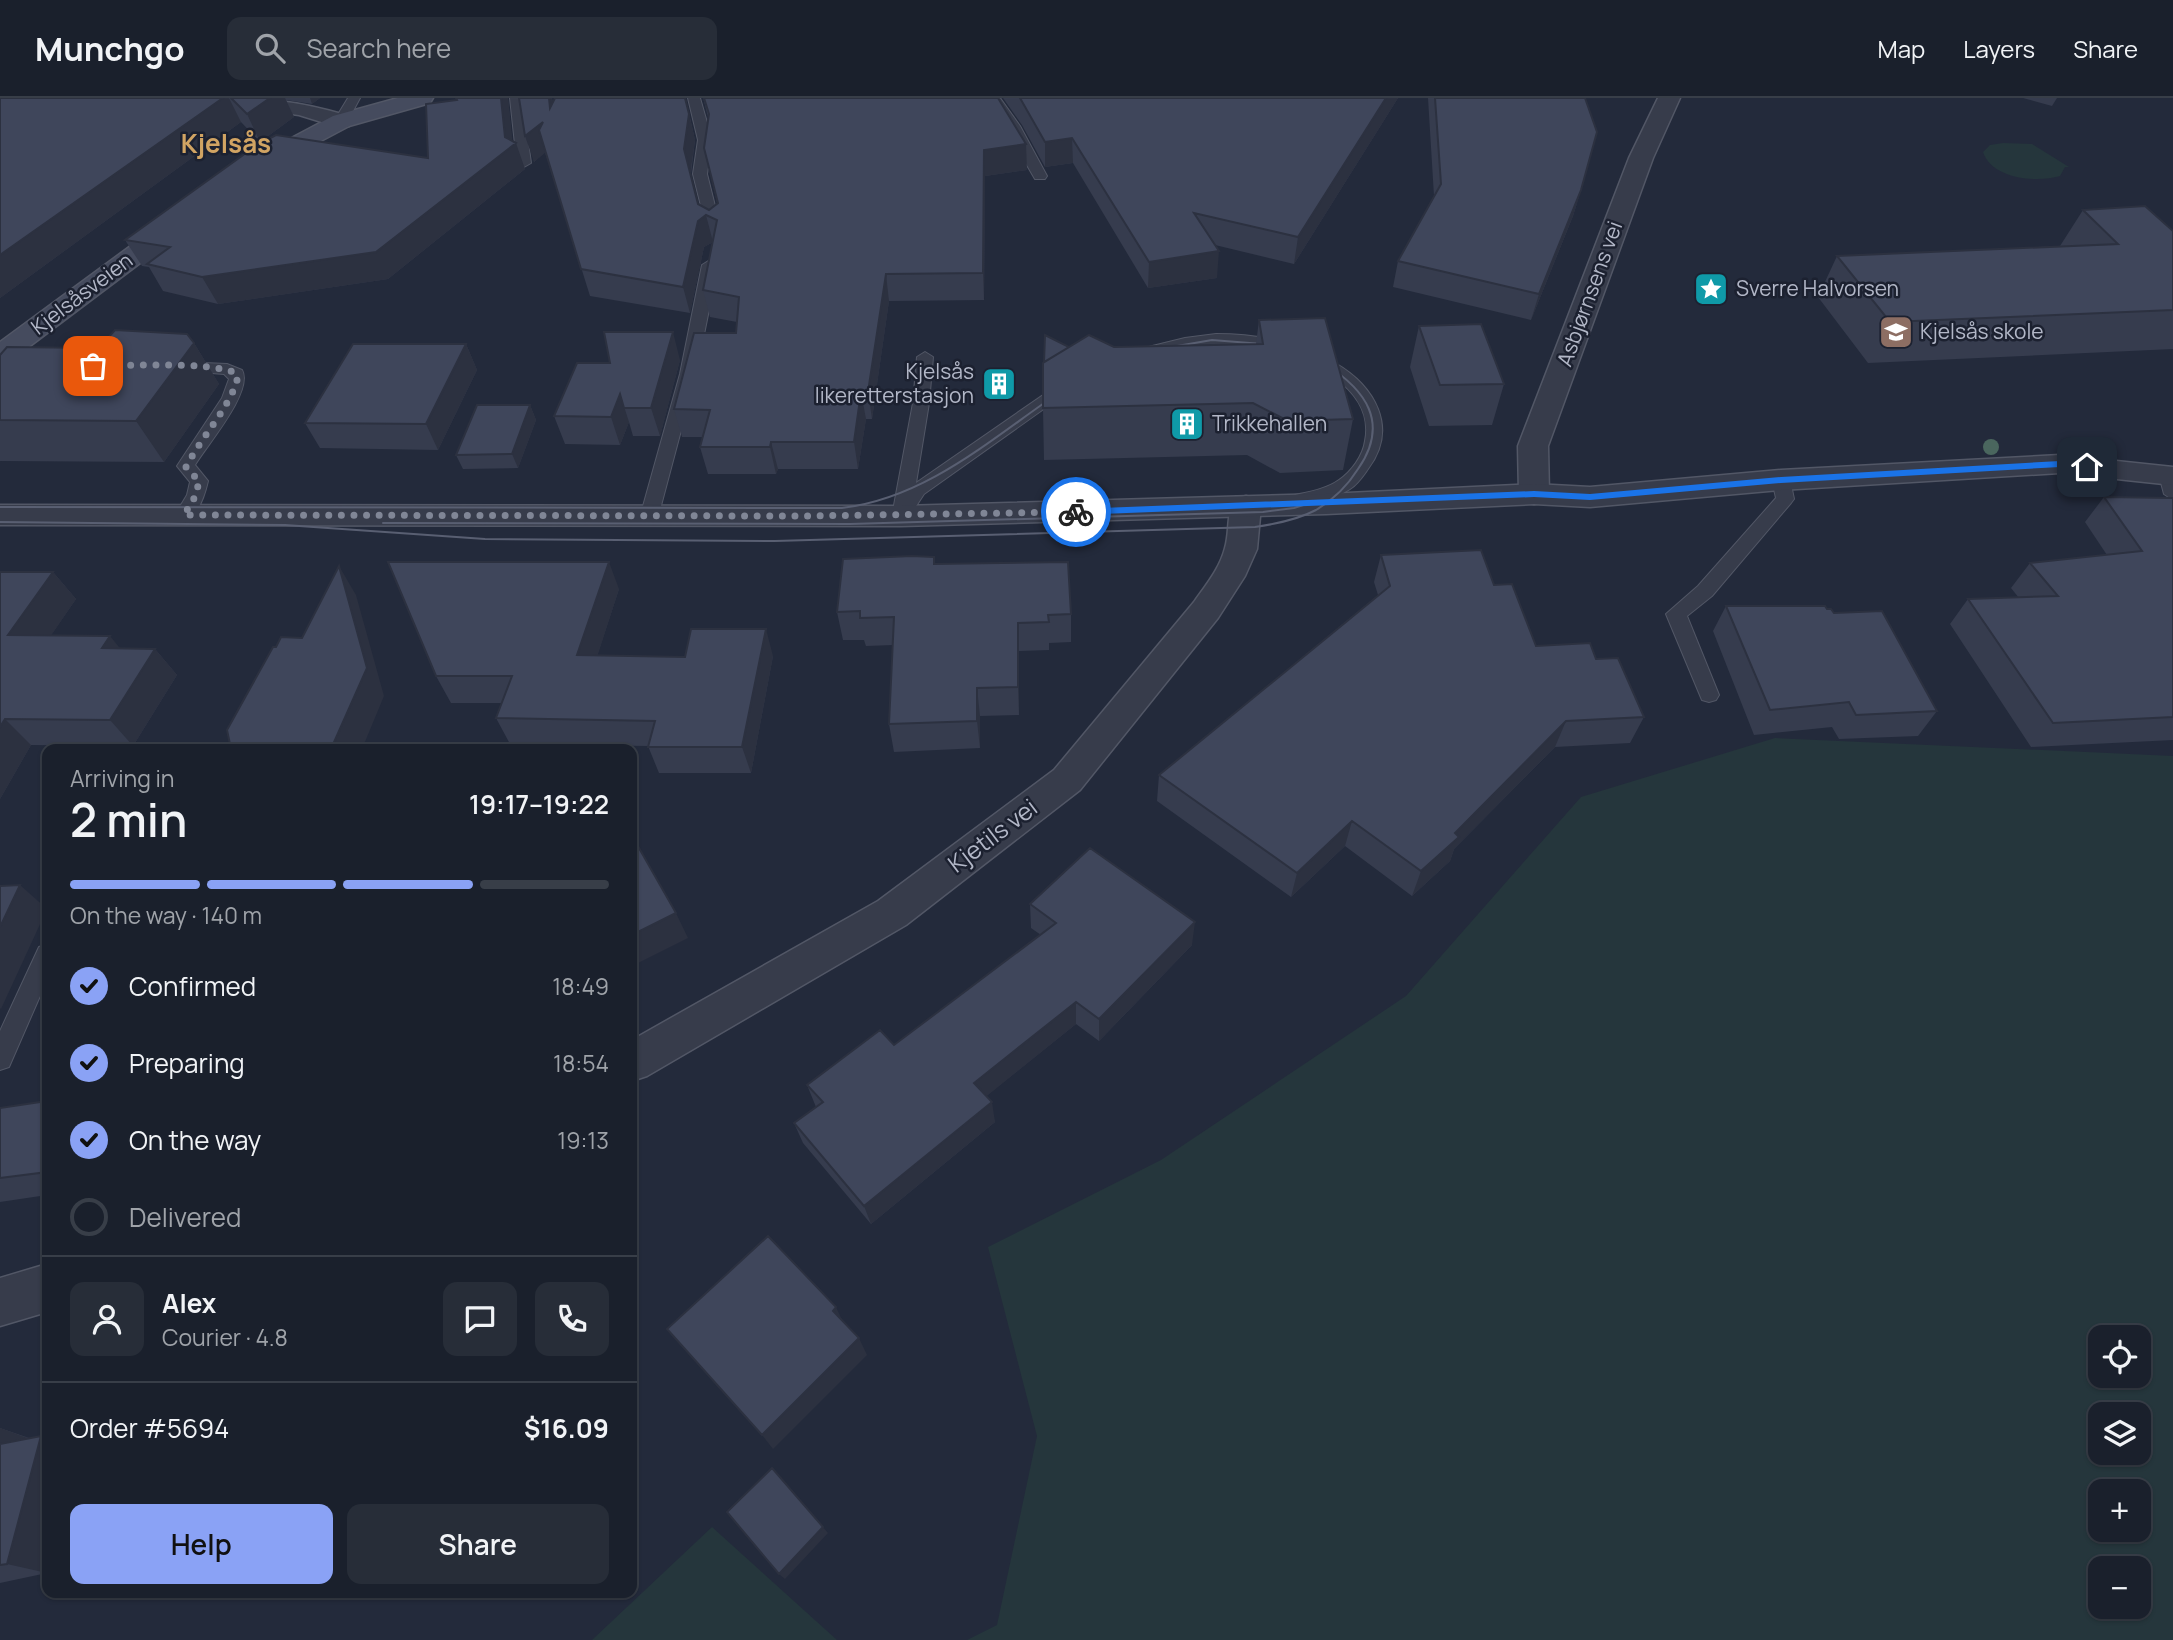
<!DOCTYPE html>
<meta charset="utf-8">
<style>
:root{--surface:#1a202c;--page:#272d38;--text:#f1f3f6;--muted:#9fa3a9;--line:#383e48;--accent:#8aa2f5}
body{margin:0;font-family:Manrope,sans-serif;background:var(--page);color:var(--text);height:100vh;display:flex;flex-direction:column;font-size:26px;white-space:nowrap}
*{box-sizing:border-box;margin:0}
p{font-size:23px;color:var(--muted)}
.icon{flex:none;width:38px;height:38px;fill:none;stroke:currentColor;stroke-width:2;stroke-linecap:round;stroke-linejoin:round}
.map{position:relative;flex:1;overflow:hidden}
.sheet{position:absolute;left:42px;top:646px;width:595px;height:854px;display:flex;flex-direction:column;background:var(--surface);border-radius:14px;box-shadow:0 2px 5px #0004,0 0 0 2px var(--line)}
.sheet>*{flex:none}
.controls{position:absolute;left:2088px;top:1227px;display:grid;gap:14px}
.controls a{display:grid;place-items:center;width:63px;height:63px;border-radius:14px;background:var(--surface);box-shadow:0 2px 5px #0004,0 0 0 2px var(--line);font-size:35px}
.pin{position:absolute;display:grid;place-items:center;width:60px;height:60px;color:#fff;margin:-30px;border-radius:14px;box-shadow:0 4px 10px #0006}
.courier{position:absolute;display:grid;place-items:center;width:70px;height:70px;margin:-35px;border:5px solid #1a73e8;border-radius:50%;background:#fff;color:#222;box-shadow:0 2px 9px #0007}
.overview em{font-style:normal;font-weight:600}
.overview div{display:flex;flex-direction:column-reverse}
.overview{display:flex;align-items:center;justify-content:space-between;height:119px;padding:0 28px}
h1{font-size:46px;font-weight:600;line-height:52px}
.bar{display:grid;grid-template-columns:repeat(4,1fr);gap:10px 7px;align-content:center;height:84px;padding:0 28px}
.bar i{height:9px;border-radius:5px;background:var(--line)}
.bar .on{background:var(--accent)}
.bar p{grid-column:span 4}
.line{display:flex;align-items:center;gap:18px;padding:0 28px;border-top:2px solid var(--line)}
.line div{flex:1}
.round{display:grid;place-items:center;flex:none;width:74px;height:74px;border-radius:14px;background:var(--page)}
ol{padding:0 28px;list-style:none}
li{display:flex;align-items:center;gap:21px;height:77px}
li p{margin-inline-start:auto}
li .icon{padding:7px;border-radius:50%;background:var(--accent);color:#111;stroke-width:4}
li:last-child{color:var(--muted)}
li i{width:38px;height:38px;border:4px solid var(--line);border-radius:50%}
.button{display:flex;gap:14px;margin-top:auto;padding:14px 28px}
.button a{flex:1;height:80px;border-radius:14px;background:var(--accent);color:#111;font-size:28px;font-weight:600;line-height:80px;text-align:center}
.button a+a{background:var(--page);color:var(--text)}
header{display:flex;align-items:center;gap:42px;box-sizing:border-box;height:98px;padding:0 35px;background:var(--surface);border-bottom:2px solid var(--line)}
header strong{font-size:33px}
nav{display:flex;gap:38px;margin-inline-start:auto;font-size:24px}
.search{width:490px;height:63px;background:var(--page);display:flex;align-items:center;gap:18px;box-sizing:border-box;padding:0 24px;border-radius:14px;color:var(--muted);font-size:26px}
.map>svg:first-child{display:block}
</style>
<header>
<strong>Munchgo</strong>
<div class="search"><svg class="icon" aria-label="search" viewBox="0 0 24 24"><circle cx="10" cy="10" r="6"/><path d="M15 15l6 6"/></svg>Search here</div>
<nav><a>Map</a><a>Layers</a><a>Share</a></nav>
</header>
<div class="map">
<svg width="2173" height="1542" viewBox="0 0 2173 1542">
<rect width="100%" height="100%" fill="#232a3b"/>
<path fill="#25363c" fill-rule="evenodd" d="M2003,45L2032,46L2069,69H2065L2060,78C2036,85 1992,81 1983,54L1990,47Z
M1775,640L2173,658V1542H967L997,1527L1037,1338L988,1149L1161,1062L1406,898L1581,699ZM2100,1239H2138V1278H2100ZM2138,1316V1354H2100V1316ZM2100,1393H2138V1432H2100ZM2100,1470H2138V1508H2100Z
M712,1429L837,1542H592Z"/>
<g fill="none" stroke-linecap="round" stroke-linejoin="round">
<g stroke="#525766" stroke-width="2">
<path id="service" d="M348,0H360L346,26H336L334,23Z
M510,0H522L531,65L524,69L517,65Z
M688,0H700L712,42L707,76L721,132L714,136L707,132L693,76L698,42Z
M988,0H1000L1020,28L1047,78L1045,81H1035Z
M710,162L718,167L696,276L658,419L649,425L640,419L680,276L702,167Z
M1216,236C1257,236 1299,244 1335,265C1375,288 1399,330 1368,371C1363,378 1358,386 1350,391C1334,402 1308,405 1289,410L1280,404L1283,400C1300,395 1324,393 1339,382C1351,374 1363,358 1365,343C1376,289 1307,259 1265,250C1221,241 1181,250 1138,261L1130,256L1132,253L1185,240Z
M925,254L933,259L929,305L916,385L1062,284H1074L1076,288L924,396L907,422L901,424L892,418L913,305L917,259Z
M180,264L227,266L242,272C254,293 207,347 195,367L208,383C205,396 198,419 184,423L175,417L187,397L190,384L177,368L222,300L229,281L224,276L174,272L172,269Z
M2168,371L2173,373V402L2164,396L2159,377Z
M1781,376L1790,382L1794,401L1791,405L1712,498L1687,518L1719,597L1716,602L1709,604L1702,602L1666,516L1698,488L1776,400L1772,382Z
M47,846V882L9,969L0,972V933L39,849Z"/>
</g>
<g stroke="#525766" stroke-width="3">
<path id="minor" d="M209,0C264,0 295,2 349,18L352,23L349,28L341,30L299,17L220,7L212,5Z
M1658,0H1680L1653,60L1548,348L1549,396L1545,403L1534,406L1523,403L1519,396L1518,348L1629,60Z
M1246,398L1257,401L1261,408L1257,451L1245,478L1218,520L1080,692L906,827L647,978L632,983V942L878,803L1054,672L1194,504C1206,487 1220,470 1225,450C1230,434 1226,415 1235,401Z
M47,1166V1214L0,1228V1180Z"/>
</g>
<g stroke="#525766" stroke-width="3">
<path id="tertiary" d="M2060,357L2173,369V387L2060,375L1781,392L1590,409L1534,406L1326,416L901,428L0,427V407L901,408L1326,396L1534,386L1590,389L1781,372Z"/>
</g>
<g stroke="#525766" stroke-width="3">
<path id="secondary" d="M398,0H433L430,5L349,28L266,72H250L246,67L250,62L333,18Z
M175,120L184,122L187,127L184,132L10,263L0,265V244L166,122Z"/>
</g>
<use href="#service" fill="#373c4b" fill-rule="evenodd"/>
<use href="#minor" fill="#373c4b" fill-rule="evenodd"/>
<use href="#tertiary" fill="#373c4b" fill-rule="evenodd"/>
<use href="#secondary" fill="#454b5e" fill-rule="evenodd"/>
<path stroke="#595f72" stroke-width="2" d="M1148,253L1212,242L1276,247
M0,409L842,410C927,400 992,340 1060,294
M0,424L285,427L485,441L775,443L1255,429C1276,426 1297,422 1316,412C1333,402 1348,387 1358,371C1390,325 1366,292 1325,266
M383,425L850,426L1263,414L1294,410L1316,403"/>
</g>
<circle fill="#4a665e" cx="1991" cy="349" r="8"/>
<path fill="#363c4e" d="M0,0H320L312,6L286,2L294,19L260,44L241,24L0,200Z
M508,0L512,43L525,71L388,181L218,206L163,193L149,169L142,168L125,142L428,60Z
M519,0H552L553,5L686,1L695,42L691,76L698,106L709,112L717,105L704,50L708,19L703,0H998L1027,72L985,78L984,202L889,203L872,321H866L858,371H778L776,376H708L700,349L703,339H682L674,311L736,235L737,224L710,219L703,192L713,144L704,149L690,215L590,198L545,54L534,64Z
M1003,0H1398L1294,166L1215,147L1217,180L1148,190L1073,65L1045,69L1022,27Z
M1428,0H1585L1581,92L1573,118L1531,222L1393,189L1398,163L1434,98Z
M2023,0H2057L2052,8Z
M2083,112L2173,133V251L1868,265L1818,199L1837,158L2060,148Z
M1259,222L1353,321L1343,372L1280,375L1247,357L1044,362L1043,310L1069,249L1256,246Z
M1419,228L1504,286L1492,327L1429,328L1410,269Z
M194,245L219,286L164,364L0,363V257L99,250Z
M466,246L477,272L438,352L320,350L305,325Z
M680,262L660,338H633L629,324L620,347L565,346L554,318L610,265Z
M530,307L536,322L518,370L463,371L456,357Z
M2104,399L2173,400V642L2031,649L1950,526L1968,501L2019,500L2011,490L2030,465L2107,457L2085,424Z
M1381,457L1494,487L1536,548L1596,561L1644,619L1630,645L1555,649L1454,751L1450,763L1412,798L1345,748L1291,799L1157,703L1159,677L1378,497L1374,484Z
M934,459L935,466L1071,516V544L1049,545V552L1019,553V617L980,618V650L894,654L889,626L893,547L866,548L864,542H843L837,514Z
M0,474H53L76,501L51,537L120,550L155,551L177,577L133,648L31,647L0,701Z
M619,491L597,558L685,559L773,558L751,675H659L648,648L510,646L496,620L502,605H451L436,578Z
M1726,508L1827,511L1834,515L1937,613L1918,638L1839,641L1832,629L1754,637L1713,533Z
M1030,806L1192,847L1099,943L1076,926L986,998L995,1024L871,1126L803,1045L794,1025L816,1009L807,987L894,947L1041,837L1031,830Z
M47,1003V1097L0,1104V1010Z
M0,1330L29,1340L47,1341V1475L0,1485Z"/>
<path fill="#2c3140" d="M223,0H229L241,24L0,200V157Z
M270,0H285L294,19L260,44L247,16Z
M310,0H320L312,6Z
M501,0H508L513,48L516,45L525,71L388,181L218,206L202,179L505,39Z
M549,0H552L558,35L550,10Z
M1386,0H1398L1294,166L1298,139Z
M689,16L695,42L690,77L684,51Z
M543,24L551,50L534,64L525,38Z
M1072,40L1073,65L1045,69V44Z
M1026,46L1027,72L985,78L984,202L983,175L984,52Z
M1581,92L1573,118L1531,222L1539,196Z
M706,117L713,144L704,149L690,215L683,189L698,123Z
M1219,153L1217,180L1148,190L1149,164Z
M886,176L889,203L872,321L868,294Z
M673,234L680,262L660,338L651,310Z
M194,245L219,286L164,364L136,323Z
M466,246L477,272L438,352L426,326Z
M861,294L866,321L858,371L854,344Z
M620,296L629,324L620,347L611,319Z
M530,307L536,322L518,370L512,356Z
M771,344L778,371L776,376L770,349Z
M609,464L619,491L589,584L577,557Z
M339,468L356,497L384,598L362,651H331Z
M53,474L76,501L33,564L8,537Z
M1018,525L1019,553V617L1018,589Z
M766,531L773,558L751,675L742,649Z
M110,538L132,565L102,550Z
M155,551L177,577L133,648L110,622Z
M977,590L980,618V650L977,623Z
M5,621L31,647L0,701V629Z
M1566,623L1555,649L1454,751L1450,763L1412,798L1421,773L1455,735Z
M1352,723L1345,748L1291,799L1297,775Z
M20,787L47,811L1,911L0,910V829Z
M676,815L688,840L632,868V837Z
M1195,824L1192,847L1099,943V921Z
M1076,904V926L977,1006L974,985Z
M992,1004L995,1024L871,1126L864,1108Z
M836,1209L844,1226L833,1213Z
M859,1240L867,1257L773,1351L762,1337Z
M0,1330L33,1342L0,1353Z
M41,1338L47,1341V1475L7,1466Z
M772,1370L828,1435L785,1481L779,1476Z"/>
<path fill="#3f465b" stroke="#2c3140" stroke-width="2" d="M0,0H223L0,157Z
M231,0H270L247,16Z
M456,0H501L505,39L516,45L376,154L202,179L147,166L170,149L125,142L257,47L276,37L428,60L426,6L457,2Z
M519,0H549L550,10L555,0H685L689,16L684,51L698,106L709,112L718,105L704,50L709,16L704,0H998L1026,46L984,52L983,175L886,176L868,294H861L854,344H771L770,349H700L710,312L674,311L694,235H736L739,199L703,192L717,122L706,117L698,123L683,189L581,171L539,32L543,24L525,38Z
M1020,0H1386L1298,139L1194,115L1219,153L1149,164L1072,40L1045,44Z
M1435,0H1585L1597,34L1581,92L1539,196L1398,163L1441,86Z
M2145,108L2173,133V212L1890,224L1837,158L2118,146L2083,112Z
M1325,220L1353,321L1288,323L1253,305L1043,310V265L1089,237L1114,249L1263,246L1259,222Z
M1481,226L1504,286L1440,287L1419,228Z
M115,232L187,236L194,245L136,323L0,322V257L7,249L99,250Z
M604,234H673L651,310H624L620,296L611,319L554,318L577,265H610Z
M1045,237L1069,249L1044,264Z
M353,246H466L426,326L305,325Z
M477,307H530L512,356L456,357Z
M2104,399L2173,400V619L2053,625L1968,501L2058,498L2030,465L2142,453Z
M1481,452L1494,487L1512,486L1536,548L1590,545L1596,561L1618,560L1644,619L1566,623L1455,735L1459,739L1421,773L1352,723L1297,775L1159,677L1390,488L1381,457Z
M912,458L934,459V466L1068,464L1071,516L1048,517L1049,524L1018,525V589L977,590V623L889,626L894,519L860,520V513L837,514L843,461Z
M388,464H609L577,557L685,559L691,531H766L742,649H648L655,623L496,620L512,578H436Z
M339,468L367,570L331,651H231L227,632L273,549H276L281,539L302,540Z
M0,474H53L8,537L110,538L102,550L155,551L110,622L5,621L0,629Z
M1726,508H1825L1827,511H1831L1834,515L1882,513L1937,613L1856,617L1849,604L1770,612Z
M635,743L676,815L632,837V745Z
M1090,750L1195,824L1099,921L1076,904L974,985L992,1004L864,1108L794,1025L823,1004L807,987L880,932L894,947L1056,825L1030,806Z
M20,787L0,829V788Z
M47,1003V1074L0,1080V1010Z
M768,1138L836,1209L833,1213L859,1240L762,1337L667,1231Z
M41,1338L7,1466L0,1467V1346Z
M772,1370L823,1429L779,1476L727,1414Z"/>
<path fill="#1a73e8" d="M2060,363L2092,369L2087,371L2060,369L1781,385L1590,402L1534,399L1076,417L1071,414L1076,411L1534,393L1590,396L1781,379Z"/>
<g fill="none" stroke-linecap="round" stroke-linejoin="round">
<path stroke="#808696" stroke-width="7" stroke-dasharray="0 12.6" d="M93,268C128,268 207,263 236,275C238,281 237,285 234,291C222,318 200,342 186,369L199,383L196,397L184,417L803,418L1076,414"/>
</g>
<defs>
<g id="sight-square" transform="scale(1.75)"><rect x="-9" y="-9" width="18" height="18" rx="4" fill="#0f9aa8" stroke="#1c2130"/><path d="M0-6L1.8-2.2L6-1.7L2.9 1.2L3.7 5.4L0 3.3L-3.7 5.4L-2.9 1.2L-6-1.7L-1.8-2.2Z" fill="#fff"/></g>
<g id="school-square" transform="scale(1.75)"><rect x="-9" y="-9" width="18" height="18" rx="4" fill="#8d6e63" stroke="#1c2130"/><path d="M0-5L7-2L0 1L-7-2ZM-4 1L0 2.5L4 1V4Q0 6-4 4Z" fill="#fff"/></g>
<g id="building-square" transform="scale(1.75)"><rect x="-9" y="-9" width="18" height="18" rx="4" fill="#0f9aa8" stroke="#1c2130"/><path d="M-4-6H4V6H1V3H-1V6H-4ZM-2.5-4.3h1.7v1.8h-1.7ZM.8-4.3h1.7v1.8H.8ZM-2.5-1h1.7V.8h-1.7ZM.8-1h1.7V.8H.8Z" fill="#fff"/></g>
</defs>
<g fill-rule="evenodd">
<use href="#sight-square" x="1711" y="191"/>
<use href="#school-square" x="1896" y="234"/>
<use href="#building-square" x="999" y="286"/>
<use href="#building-square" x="1187" y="326"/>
</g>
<g text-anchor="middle" stroke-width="5" stroke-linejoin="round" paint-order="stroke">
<g font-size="21" fill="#b2b7c7" stroke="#1c2130" text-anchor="start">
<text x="1736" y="198">Sverre Halvorsen</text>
<text x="1920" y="241">Kjelsås skole</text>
<text x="974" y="281" text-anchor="end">Kjelsås<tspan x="974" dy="24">likeretterstasjon</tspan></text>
<text x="1212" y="333">Trikkehallen</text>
</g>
<g font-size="21" fill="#b2b7c7" stroke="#1c2130">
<text transform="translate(82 196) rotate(-37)" y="7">Kjelsåsveien</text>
<text transform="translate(1590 196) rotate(-70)" y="7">Asbjørnsens vei</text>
</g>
<g font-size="24" fill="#b2b7c7" stroke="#1c2130">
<text transform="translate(993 738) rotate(-37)" y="8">Kjetils vei</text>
</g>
<g font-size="26" font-weight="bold" fill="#d1a463" stroke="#1c2130">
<text x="226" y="55">Kjelsås</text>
</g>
</g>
</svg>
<div class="controls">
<a><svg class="icon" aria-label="locate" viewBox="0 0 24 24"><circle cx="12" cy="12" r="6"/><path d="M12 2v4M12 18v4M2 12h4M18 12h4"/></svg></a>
<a><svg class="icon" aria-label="layers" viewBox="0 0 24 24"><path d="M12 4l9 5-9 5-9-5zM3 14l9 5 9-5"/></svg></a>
<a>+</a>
<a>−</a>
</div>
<div class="pin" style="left:93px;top:268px;background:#ea580c"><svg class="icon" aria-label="bag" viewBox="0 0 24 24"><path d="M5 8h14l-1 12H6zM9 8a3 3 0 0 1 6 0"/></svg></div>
<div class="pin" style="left:2087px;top:369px;background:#1f2937"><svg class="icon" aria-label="home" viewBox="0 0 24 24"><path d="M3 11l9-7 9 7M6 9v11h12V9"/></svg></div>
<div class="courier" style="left:1076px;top:414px"><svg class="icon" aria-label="bike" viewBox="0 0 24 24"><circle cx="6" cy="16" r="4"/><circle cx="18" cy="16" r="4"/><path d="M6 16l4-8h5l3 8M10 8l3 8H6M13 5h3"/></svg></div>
<section class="sheet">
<div class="overview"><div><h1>2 min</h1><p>Arriving in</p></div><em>19:17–19:22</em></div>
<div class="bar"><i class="on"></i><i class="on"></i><i class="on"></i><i></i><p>On the way · 140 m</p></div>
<ol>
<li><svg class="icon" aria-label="check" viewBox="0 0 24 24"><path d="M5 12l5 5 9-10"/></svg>Confirmed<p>18:49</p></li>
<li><svg class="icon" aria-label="check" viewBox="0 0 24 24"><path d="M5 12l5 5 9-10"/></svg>Preparing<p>18:54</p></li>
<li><svg class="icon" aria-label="check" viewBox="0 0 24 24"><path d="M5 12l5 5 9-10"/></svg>On the way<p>19:13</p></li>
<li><i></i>Delivered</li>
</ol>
<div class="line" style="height:126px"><a class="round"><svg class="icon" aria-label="person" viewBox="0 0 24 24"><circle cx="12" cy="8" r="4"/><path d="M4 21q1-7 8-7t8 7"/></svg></a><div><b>Alex</b><p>Courier · 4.8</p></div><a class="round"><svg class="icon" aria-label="chat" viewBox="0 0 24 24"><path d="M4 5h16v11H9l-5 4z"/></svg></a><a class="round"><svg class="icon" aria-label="phone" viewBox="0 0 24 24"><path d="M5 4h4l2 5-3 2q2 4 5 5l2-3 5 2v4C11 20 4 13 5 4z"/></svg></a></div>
<div class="line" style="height:91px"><div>Order #5694</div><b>$16.09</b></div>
<div class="button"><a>Help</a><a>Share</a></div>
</section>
</div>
